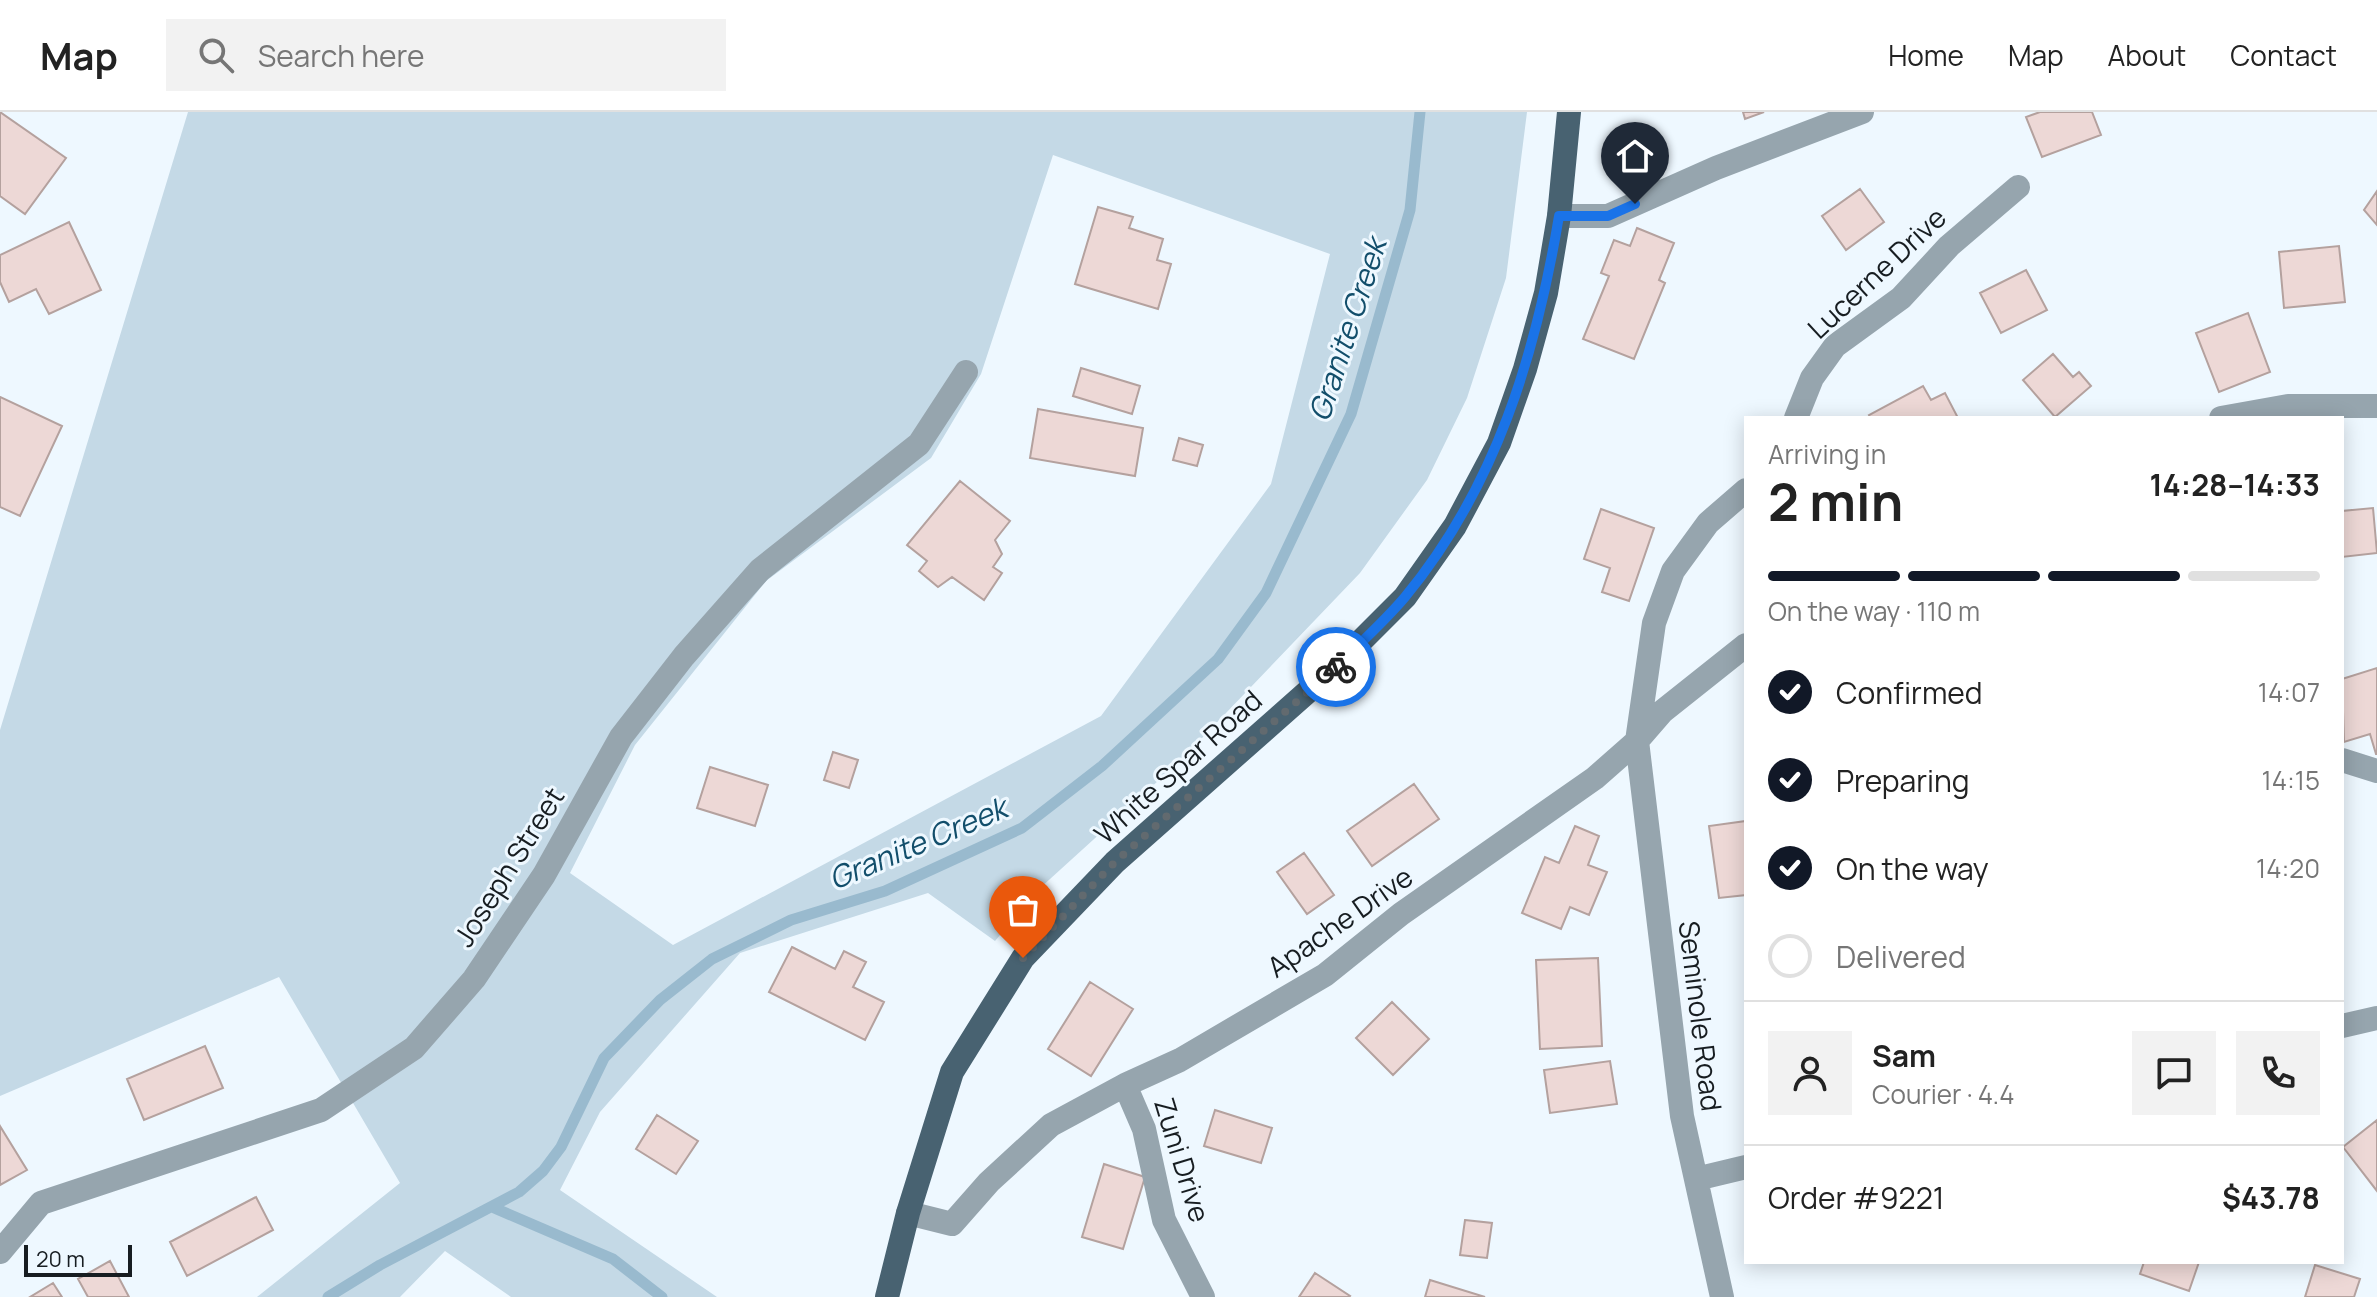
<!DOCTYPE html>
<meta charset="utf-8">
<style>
:root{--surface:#fff;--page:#f2f2f2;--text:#222;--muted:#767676;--line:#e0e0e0;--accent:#111827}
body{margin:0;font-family:Manrope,sans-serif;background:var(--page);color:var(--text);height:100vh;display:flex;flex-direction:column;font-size:30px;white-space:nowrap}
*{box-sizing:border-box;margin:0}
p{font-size:26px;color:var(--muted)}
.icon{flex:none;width:44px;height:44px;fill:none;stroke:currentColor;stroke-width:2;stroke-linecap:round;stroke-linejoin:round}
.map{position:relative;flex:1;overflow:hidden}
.drawer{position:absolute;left:1744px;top:304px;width:600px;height:848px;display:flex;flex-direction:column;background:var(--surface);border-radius:0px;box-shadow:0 4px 20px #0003}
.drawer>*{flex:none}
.scale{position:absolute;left:24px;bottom:20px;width:108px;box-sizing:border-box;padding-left:8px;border:4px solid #171d21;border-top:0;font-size:22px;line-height:28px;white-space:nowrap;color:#171d21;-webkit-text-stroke:6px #eef8ff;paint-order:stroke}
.pin{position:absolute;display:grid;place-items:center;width:68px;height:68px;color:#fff;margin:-82px -34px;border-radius:50% 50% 50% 0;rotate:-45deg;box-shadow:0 0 8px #0007}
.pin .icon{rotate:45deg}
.courier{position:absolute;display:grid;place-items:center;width:80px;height:80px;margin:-40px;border:6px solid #1a73e8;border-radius:50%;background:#fff;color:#222;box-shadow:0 2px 10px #0007}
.overview em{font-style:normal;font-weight:700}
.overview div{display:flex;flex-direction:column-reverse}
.overview{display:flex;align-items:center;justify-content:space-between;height:136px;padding:0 24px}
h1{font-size:52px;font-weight:700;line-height:60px}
.bar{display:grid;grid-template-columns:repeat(4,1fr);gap:12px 8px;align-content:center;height:96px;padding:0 24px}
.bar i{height:10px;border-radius:6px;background:var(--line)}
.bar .on{background:var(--accent)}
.bar p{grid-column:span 4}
.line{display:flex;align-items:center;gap:20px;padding:0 24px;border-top:2px solid var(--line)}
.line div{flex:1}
.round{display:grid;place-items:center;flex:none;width:84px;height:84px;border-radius:0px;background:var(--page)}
ol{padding:0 24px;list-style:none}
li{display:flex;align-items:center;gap:24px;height:88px}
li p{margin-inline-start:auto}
li .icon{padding:8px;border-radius:50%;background:var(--accent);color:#fff;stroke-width:4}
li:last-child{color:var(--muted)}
li i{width:44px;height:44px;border:4px solid var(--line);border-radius:50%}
header{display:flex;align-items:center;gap:48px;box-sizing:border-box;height:112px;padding:0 40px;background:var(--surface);border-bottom:2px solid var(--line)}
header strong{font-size:38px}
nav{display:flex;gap:44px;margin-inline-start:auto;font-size:28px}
.search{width:560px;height:72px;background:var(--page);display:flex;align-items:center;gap:20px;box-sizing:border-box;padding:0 28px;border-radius:0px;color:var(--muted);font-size:30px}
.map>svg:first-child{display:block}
</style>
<header>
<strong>Map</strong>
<div class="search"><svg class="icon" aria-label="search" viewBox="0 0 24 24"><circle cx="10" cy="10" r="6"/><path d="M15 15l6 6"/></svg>Search here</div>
<nav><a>Home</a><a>Map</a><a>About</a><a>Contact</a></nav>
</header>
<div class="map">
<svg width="2377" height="1185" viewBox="0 0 2377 1185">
<rect width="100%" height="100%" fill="#eef8ff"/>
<path fill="#c4d9e6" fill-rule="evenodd" d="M188,0H1527L1506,166L1467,286L1427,368L1360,461L1180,649L1039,777L995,829L928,781L740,841L600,1000L560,1078L717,1185H511L445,1139L400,1185H257L400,1071L279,865L0,984V618ZM1053,43L1330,142L1271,372L1101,604L673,833L570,761L635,633L766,469L931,346L981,262Z"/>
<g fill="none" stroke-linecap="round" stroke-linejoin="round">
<path stroke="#99bace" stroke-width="11" d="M492,1095L613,1147L662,1185
M328,1185L380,1153L519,1080L543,1059L561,1035L604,946L660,888L712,847L791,808L885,779L1022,716L1102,654L1218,547L1266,481L1351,302L1410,98L1420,0"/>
</g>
<path fill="#edd8d6" stroke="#b4a19e" stroke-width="2" d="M0,0L66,46L25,102L0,84Z
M1743,0H1764L1745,7Z
M2040,0H2092L2101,23L2042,45L2026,5Z
M1860,77L1884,110L1846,138L1822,104Z
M2377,79V113L2364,98Z
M1098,95L1133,105L1129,116L1163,127L1157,148L1171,152L1158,197L1075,172Z
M69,110L101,178L49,202L36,177L9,190L0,170V143Z
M1637,116L1674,131L1659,168L1665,171L1634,247L1583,227L1609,164L1601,161L1614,128L1630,134Z
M2339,134L2345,190L2284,196L2279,140Z
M2026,158L2047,198L2001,221L1980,181Z
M2248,201L2270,260L2219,280L2196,221Z
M2053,242L2073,265L2079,260L2091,274L2055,305L2023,268Z
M1081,256L1140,274L1132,302L1073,284Z
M1923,274L1931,288L1945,281L1958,306H1871L1869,303Z
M0,285L62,314L20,404L0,395Z
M1038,297L1143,316L1135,364L1030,346Z
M1179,326L1203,333L1197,354L1173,348Z
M960,369L1010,409L995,428L1002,442L993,455L1002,461L984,488L952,465L938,475L919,459L927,449L907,433Z
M2373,396L2377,441L2342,445V399Z
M1601,397L1654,416L1629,489L1602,480L1610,456L1584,447Z
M2377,556V642H2376L2370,622L2344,630L2342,567Z
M833,640L858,648L849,676L824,668Z
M710,655L768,673L755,714L697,696Z
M1414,672L1439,707L1372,754L1347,719Z
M1746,709V783L1719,786L1709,714Z
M1575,714L1599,724L1588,753L1607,760L1589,803L1570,795L1561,817L1522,801L1545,745L1559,751Z
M1304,741L1334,783L1307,802L1277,760Z
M792,835L835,857L844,839L866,850L853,875L884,890L865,928L769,880Z
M1598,846L1602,934L1540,937L1536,848Z
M1090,870L1133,897L1091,964L1048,937Z
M1392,890L1429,927L1393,963L1356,926Z
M205,934L223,976L144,1008L127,967Z
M1610,949L1617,992L1550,1001L1544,958Z
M1215,998L1272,1016L1261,1051L1204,1034Z
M657,1003L698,1029L676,1062L636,1037Z
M2377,1008V1079L2343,1035Z
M0,1014L27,1058L0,1073Z
M1104,1052L1145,1065L1123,1137L1082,1125Z
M256,1085L273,1118L187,1164L170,1130Z
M1465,1108L1492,1111L1487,1146L1460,1143Z
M110,1149L129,1185H88L78,1167Z
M2144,1150H2199L2189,1179L2140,1162Z
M2315,1153L2360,1167L2354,1185H2305Z
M1315,1161L1350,1184L1349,1185H1299Z
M1430,1168L1485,1185H1425Z
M53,1171L62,1185H30Z"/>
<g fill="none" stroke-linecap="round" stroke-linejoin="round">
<path stroke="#96a5ae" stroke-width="24" d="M1559,104H1608L1716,56L1862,0
M1796,306L1812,266L1835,234L1901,186L1949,134L2018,75
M2221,306L2288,294H2377
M2342,648L2377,659
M2342,914L2377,906
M1125,973L1144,1017L1164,1108L1203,1185
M1696,1067L1746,1055
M908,1101L952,1112L989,1070L1051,1013L1125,973L1180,948L1325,863L1401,802L1595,666L1637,629L1663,599L1746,533
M0,1140L41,1091L321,998L414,936L474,867L544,763L621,625L684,544L760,458L919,332L966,260
M1722,1185L1682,1004L1637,629L1654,511L1673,459L1708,411L1746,378"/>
<path stroke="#486271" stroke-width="24" d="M887,1185L908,1101L952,960L1023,846L1115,750L1331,559L1405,485L1455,414L1499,331L1525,257L1546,181L1559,104L1569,0"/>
</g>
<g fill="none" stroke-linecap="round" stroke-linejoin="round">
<path stroke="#626a6f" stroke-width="8" stroke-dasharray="0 14.4" d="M1023,846L1115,750L1336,555"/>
<path stroke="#1a73e8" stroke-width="10" d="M1336,555C1359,532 1384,510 1405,485C1496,375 1536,242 1559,104H1608L1635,92"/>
</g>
<g text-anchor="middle" stroke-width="6" stroke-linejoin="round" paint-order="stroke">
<g font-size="28" fill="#171d21" stroke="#eef8ff">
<text transform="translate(1877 161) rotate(-43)" y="10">Lucerne Drive</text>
<text transform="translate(1178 655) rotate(-42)" y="10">White Spar Road</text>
<text transform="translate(509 755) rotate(-58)" y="10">Joseph Street</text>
<text transform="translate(1340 810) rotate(-35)" y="10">Apache Drive</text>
<text transform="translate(1700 904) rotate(83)" y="10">Seminole Road</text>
<text transform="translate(1182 1048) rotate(73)" y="10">Zuni Drive</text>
</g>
<g font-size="30" font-style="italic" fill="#124e6b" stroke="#eef8ff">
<text transform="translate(1348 218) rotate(-72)" y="10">Granite Creek</text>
<text transform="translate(918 732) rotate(-23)" y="10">Granite Creek</text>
</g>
</g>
</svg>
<div class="scale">20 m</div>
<div class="pin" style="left:1023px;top:846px;background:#ea580c"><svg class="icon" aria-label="bag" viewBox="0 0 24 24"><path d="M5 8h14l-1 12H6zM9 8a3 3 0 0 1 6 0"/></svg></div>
<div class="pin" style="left:1635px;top:92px;background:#1f2937"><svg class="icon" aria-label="home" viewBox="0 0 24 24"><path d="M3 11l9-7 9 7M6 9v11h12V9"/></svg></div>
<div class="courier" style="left:1336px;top:555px"><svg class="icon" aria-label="bike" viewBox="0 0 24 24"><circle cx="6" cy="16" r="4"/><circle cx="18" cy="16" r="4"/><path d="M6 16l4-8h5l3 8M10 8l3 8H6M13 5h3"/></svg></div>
<section class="drawer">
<div class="overview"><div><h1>2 min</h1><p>Arriving in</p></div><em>14:28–14:33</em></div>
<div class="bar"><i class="on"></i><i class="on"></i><i class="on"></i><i></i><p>On the way · 110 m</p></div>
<ol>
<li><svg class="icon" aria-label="check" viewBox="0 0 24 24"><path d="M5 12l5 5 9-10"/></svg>Confirmed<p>14:07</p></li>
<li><svg class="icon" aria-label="check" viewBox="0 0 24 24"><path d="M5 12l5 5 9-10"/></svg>Preparing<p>14:15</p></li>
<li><svg class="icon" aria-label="check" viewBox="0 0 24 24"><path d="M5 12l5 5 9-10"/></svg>On the way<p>14:20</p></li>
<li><i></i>Delivered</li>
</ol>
<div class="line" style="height:144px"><a class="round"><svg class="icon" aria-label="person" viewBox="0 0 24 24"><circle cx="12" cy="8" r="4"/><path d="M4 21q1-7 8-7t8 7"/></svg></a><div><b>Sam</b><p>Courier · 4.4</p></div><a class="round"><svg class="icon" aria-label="chat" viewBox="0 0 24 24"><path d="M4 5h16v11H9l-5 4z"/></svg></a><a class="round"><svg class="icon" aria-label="phone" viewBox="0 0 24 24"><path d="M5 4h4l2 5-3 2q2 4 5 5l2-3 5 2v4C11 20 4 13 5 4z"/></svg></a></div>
<div class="line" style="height:104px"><div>Order #9221</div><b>$43.78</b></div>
</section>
</div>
